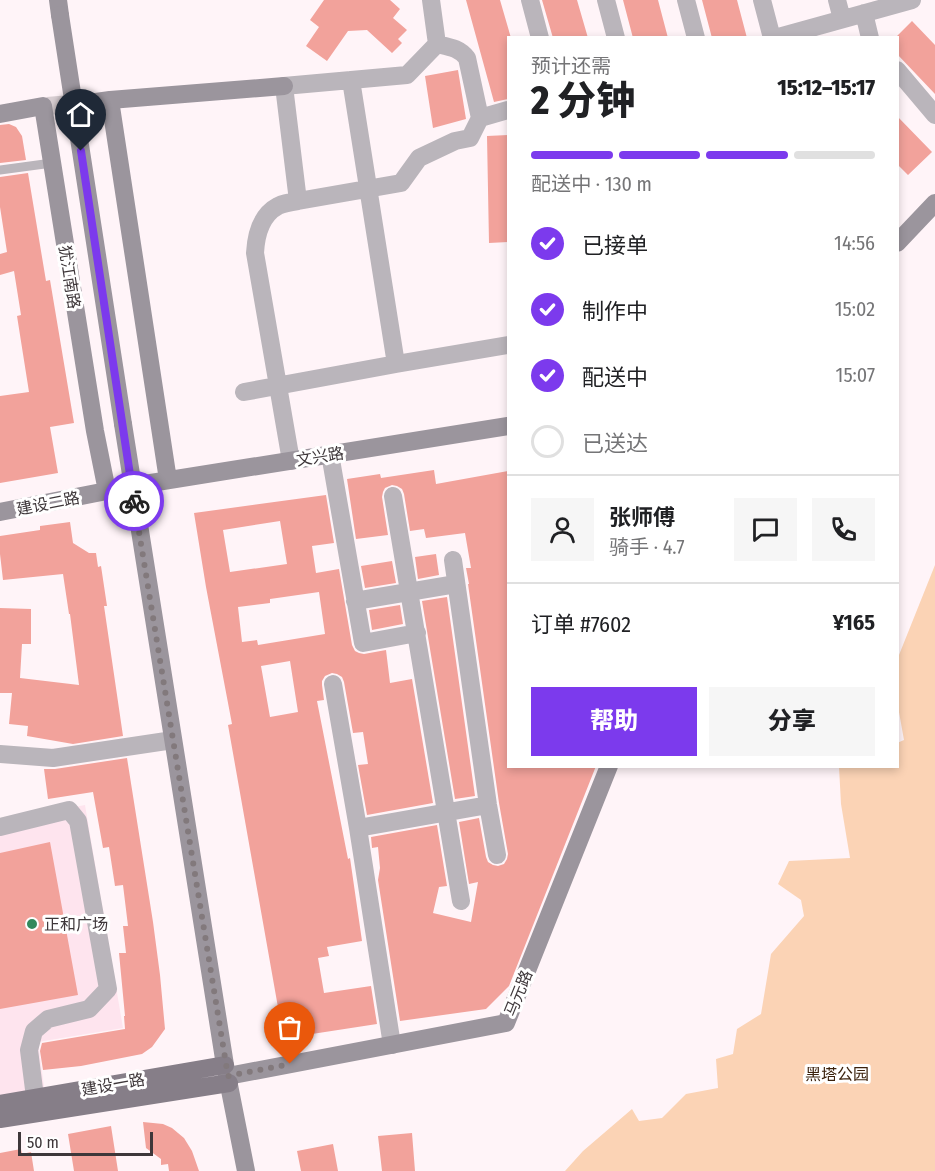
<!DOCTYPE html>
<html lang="zh">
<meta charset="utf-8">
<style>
:root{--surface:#fff;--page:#f6f6f6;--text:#202124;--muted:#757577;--line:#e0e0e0;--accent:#7c3aed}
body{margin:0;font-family:"Fira Sans Condensed","Noto Sans SC",sans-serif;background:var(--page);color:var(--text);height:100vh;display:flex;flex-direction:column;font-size:22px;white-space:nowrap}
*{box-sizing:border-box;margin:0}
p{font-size:20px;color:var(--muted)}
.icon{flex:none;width:33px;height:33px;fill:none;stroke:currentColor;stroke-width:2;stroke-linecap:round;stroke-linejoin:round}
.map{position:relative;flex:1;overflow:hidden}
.details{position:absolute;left:507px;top:36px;width:392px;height:732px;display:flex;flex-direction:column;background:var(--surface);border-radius:0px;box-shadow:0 3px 9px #0003}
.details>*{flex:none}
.scale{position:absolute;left:18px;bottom:15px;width:135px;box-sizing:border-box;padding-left:6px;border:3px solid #3e373a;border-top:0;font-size:16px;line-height:21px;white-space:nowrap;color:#3e373a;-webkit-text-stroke:4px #fff;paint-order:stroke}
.pin{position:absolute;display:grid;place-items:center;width:51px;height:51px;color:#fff;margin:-62px -26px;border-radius:50% 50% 50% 0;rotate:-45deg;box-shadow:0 0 6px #0007}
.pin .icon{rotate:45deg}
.courier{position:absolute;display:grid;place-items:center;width:60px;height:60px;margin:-30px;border:4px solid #7c3aed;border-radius:50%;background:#fff;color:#222;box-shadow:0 2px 8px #0007}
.overview em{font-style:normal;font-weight:800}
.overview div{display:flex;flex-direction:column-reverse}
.overview{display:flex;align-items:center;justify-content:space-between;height:102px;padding:0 24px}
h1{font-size:39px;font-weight:800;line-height:45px}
.bar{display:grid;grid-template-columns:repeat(4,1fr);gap:9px 6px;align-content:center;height:72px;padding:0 24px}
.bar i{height:8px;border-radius:4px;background:var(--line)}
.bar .current{background:var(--accent)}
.bar p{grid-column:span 4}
.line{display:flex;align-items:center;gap:15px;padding:0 24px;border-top:2px solid var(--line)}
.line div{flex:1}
.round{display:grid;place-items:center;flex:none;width:63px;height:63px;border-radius:0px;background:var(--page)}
ol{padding:0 24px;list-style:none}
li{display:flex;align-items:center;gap:18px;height:66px}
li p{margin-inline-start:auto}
li .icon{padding:6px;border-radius:50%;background:var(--accent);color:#fff;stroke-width:4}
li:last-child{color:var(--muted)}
li i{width:33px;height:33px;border:3px solid var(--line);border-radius:50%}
.cta{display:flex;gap:12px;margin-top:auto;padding:12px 24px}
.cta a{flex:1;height:69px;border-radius:0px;background:var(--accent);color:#fff;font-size:24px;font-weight:800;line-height:69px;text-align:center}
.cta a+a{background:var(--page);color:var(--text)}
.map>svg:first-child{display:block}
</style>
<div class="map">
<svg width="935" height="1171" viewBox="0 0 935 1171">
<rect width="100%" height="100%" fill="#fff4f8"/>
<path fill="#fee4ee" d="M85,805L123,1028L38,1042L45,1094L0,1101V821Z"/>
<path fill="#fbd3b5" d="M935,565V1171H565L583,1151L632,1109L639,1121L662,1118L686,1094L718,1088L716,1059L733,1054L737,1029L761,1014L771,954L804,916L801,900L778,884L789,861L850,858L841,804L839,767L897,766V743L904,740L897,701V660Z"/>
<path fill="#f2a29b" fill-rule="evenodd" d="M324,0H390L400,9L393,18L407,30L398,39L402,43L392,53L367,30L348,31L327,61L306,46L319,27L310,20Z
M466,0H500L511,38H508V99L494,102Z
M542,0H577L588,38H553Z
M623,0H658L668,38H633Z
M702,0H737L747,38H712Z
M912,21L935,45V94L897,54V36Z
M458,70L466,119L433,128L425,76Z
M897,116L932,152L908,175L897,164Z
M9,124L16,127L22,136L26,160L0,163V125Z
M508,135V242L489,243L487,136Z
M28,173L46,281L50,280L74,423L50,427L58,473L0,483V396L29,392L17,316L21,315L14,271L0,275V254L7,252L0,207V177Z
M434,470L436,484L508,471V766H596L509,986L486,1009L400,1021L378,880L380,868L378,847L372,848L371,837L437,825L447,886L439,887L433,913L471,922L478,882L469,884L459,822L479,818L486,857L488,862L493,865L498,866L504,864L507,859L508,854L499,803L468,584H469L466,568H471L465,533L426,538L424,529L410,531L404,494L402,489L397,486L392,485L385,488L383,492L382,497L388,535L356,539L347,479L380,474L381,478Z
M326,495L334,543L312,546L316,573L339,569L352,645L355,651L359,653L364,654L386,650L390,683L412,679L433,803L367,815L358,765L368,764L363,732L353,733L344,682L342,677L337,674L332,673L325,676L322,681V685L324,700L317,701L348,859L350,858L362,941L327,947L329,956L318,958L324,993L371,986L377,1024L312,1034L279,1013L228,725L232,724L206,587L194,513ZM280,521L287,564L230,572L223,530ZM319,592L325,634L258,645L257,640L242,642L238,607L270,603V599ZM290,661L298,712L270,717L261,666Z
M70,522L73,543L89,553H96L98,567L101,566L107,606H104L123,736L73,744L27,736L28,726L9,724L12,693H0V608L31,609V644H22L20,678L79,685L70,614H69L63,574L3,580L0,554V536L40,530V526Z
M436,554L439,575L418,579L415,557Z
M392,561L396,583L365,588L361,566Z
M447,597L475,796L455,799L422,601Z
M400,605L403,624L372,630L369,610Z
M127,758L153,922L160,975L165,1029L152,1047L142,1054L81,1066L43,1070L40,1051L42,1043L125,1029L124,1016H125L119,953H126L123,926H128L123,885L115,886L109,847L103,848L93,792L48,799L44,769H55Z
M50,842L78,995L0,1009V853Z
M143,1122L163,1124L172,1128L184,1138L192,1151L199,1171H169L168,1164L161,1165V1159L146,1148Z
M111,1126L118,1171H74L68,1134Z
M412,1133L415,1171H382L378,1136Z
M333,1144L338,1171H301L297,1151Z
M21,1149L22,1154L31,1152L34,1171H0V1153Z"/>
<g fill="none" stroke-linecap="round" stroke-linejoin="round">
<path stroke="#d8ced2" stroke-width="18" stroke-dasharray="18 9" stroke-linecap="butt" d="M47,106L96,102"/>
<path stroke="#bab5bb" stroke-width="9" d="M0,170L52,163"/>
<path stroke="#bab5bb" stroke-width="18" d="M530,0L540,38
M606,0L616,38
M686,0L696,38
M762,0L772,38
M837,0L842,19
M864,13L870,38
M775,38L912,0
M897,70L935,115
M480,118L508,110
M298,201L401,183L419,158L455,141L470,138L480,118L467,58C459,48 450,47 437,44
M396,364L508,345
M244,392L396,364L351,80
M330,454L363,643L417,633
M291,461L255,253C256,235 261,215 278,206C284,203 291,202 298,201L284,86L407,75L437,44L431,0
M393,496L461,901
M453,560L488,805L497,855
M355,601L456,584
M333,684L358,828L392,1045
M0,754L53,758L173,740
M0,827L69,810L78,821L108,989L89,1009L48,1019L34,1031L29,1050L35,1097
M358,828L488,805"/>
<path stroke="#9b959d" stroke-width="18" d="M58,0L60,15
M110,100L284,86
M96,102L110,100L168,480
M0,114L43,106L95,431L107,491
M897,243L935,203
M123,424L225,1065L246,1171
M0,512L132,486L508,426
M228,1076L506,1023L609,766"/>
<path stroke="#867e88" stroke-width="18" d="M0,1104L225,1065
M0,1119L229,1083"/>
<path stroke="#9b959d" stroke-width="18" d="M60,15L123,424"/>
</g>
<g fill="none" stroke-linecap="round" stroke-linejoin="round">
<path stroke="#82797c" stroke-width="6" stroke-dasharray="0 10.8" d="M134,501L228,1076L290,1064"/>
<path stroke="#7c3aed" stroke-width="8" d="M81,151L134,501"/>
</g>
<circle fill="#33895d" stroke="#fff" stroke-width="2" cx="32" cy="924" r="6"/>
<g text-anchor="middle" stroke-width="6" stroke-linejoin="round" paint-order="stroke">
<g font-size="16" fill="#3e373a" stroke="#fff">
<text transform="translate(70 277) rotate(81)" y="6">犹江南路</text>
<text transform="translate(320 456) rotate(-9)" y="6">文兴路</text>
<text transform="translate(48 503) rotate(-11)" y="6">建设二路</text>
<text transform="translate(518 993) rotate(-68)" y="6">马元路</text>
<text transform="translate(113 1084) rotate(-10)" y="6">建设一路</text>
</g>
<g font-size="16" fill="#3e373a" stroke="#fff" text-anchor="start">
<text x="44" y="930">正和广场</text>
</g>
<g font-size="16" fill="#3b220d" stroke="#fff">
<text x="837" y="1080">黑塔公园</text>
</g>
</g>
</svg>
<div class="scale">50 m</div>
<div class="pin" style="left:290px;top:1064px;background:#ea580c"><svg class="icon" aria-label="bag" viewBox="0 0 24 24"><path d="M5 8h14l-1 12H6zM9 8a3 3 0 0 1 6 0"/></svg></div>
<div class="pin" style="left:81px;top:151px;background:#1f2937"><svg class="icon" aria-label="home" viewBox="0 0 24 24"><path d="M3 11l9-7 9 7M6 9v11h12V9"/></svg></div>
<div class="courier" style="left:134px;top:501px"><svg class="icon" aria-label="bike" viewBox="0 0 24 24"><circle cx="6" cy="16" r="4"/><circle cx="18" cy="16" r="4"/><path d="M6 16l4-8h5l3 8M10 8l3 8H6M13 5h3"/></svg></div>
<section class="details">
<div class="overview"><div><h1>2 分钟</h1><p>预计还需</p></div><em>15:12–15:17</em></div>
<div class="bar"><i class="current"></i><i class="current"></i><i class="current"></i><i></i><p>配送中 · 130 m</p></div>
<ol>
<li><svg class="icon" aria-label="check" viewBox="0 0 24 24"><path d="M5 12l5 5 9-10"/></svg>已接单<p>14:56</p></li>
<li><svg class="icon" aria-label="check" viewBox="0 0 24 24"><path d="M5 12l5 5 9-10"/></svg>制作中<p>15:02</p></li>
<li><svg class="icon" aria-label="check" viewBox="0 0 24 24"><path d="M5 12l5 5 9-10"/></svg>配送中<p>15:07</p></li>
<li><i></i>已送达</li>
</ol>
<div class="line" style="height:108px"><a class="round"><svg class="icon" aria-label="person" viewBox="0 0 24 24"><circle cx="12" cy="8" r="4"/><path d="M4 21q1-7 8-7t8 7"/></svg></a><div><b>张师傅</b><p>骑手 · 4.7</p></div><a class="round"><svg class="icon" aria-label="chat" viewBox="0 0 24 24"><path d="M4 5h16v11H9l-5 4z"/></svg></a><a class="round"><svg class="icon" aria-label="phone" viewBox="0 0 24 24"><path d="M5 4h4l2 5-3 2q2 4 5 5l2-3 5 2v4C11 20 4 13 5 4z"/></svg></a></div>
<div class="line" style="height:78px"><div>订单 #7602</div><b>¥165</b></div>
<div class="cta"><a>帮助</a><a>分享</a></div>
</section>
</div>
